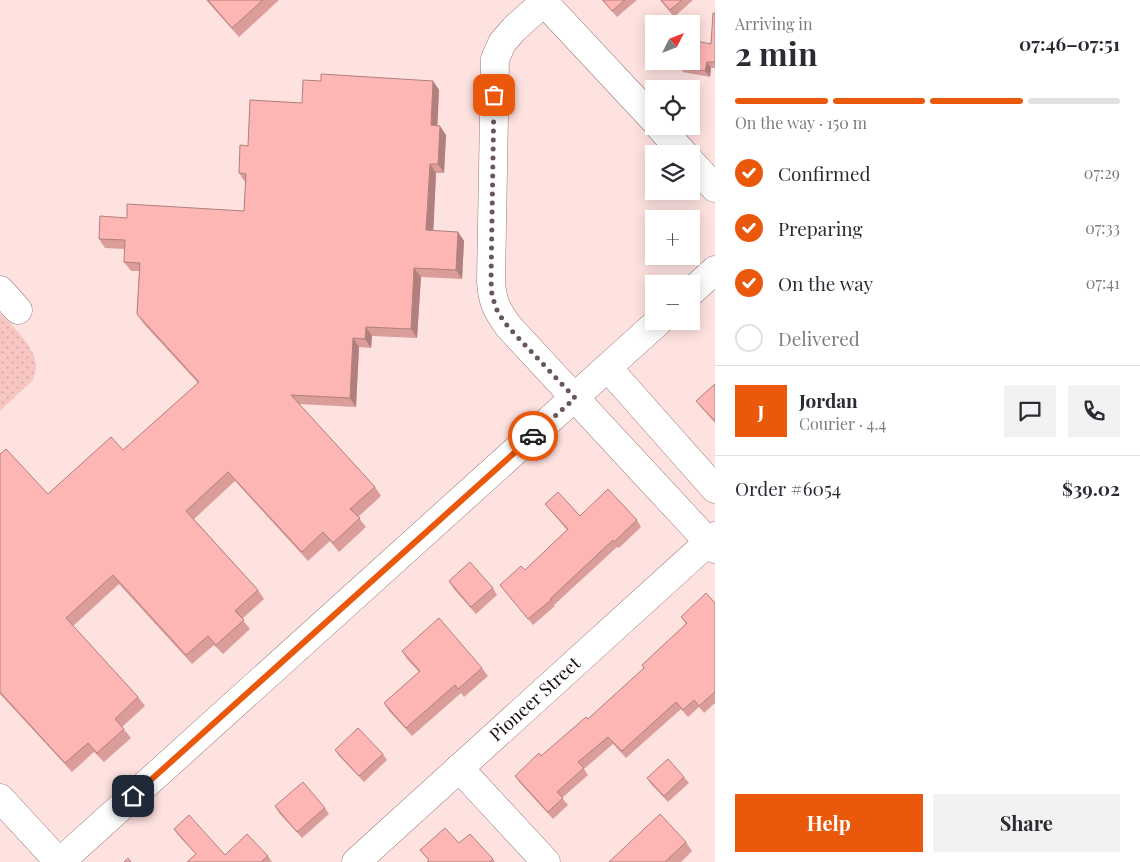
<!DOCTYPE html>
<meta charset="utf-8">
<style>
:root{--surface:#fff;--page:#f2f2f3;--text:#2b2b33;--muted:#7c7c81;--line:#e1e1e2;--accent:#ea580c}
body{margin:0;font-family:"Playfair Display",serif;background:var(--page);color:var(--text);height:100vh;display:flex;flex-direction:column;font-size:19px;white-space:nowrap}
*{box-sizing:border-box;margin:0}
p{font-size:16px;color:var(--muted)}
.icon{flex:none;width:28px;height:28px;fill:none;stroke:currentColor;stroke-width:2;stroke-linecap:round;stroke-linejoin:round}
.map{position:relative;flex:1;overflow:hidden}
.sheet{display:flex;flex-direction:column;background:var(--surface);width:425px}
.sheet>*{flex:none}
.needle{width:32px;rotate:48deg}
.fabs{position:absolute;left:645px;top:15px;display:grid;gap:10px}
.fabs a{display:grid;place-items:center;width:55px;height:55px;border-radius:0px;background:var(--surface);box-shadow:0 2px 12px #0003;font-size:25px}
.pin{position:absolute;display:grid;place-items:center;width:42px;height:42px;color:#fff;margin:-21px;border-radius:10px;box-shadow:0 2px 8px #0006}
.courier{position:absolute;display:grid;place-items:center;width:50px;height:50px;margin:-25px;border:4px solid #ea580c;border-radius:50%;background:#fff;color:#222;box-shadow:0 1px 6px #0007}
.summary em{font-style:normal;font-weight:700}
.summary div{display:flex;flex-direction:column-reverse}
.summary{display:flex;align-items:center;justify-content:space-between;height:85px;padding:0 20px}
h1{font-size:32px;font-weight:700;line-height:38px}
.bar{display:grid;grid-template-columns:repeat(4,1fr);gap:8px 5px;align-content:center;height:60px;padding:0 20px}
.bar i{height:6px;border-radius:4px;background:var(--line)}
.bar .selected{background:var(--accent)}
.bar p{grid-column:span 4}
.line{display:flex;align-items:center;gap:12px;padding:0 20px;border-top:1px solid var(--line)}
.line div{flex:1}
.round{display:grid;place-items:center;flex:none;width:52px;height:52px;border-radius:0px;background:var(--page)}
ol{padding:0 20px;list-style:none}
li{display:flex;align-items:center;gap:15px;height:55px}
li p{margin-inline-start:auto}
li .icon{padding:5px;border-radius:50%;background:var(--accent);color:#fff;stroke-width:4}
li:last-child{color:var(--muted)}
li i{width:28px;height:28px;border:2px solid var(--line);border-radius:50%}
.action{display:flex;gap:10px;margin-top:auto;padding:10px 20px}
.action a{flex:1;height:58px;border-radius:0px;background:var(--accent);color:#fff;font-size:20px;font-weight:700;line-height:58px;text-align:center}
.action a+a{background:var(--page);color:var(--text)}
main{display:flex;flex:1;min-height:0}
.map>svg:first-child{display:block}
</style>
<main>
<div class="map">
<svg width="715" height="862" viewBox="0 0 715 862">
<defs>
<pattern id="grass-dots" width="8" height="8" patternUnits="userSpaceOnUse" patternTransform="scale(1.25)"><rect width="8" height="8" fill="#f7c6c3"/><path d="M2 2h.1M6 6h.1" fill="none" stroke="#d3a9a6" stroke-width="1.8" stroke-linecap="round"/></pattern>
</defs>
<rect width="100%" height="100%" fill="#fee2e0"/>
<path fill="url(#grass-dots)" d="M0,313C16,331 47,355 32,381L0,411Z"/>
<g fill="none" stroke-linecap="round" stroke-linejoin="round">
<g stroke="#9a7a79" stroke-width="29">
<g id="minor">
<path d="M542,0L654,120"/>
<path d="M544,2L514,29L502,43L495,59L491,281C492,301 497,311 509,327L715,549"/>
<path d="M659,126L684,154"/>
<path d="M691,162L715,188"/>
<path d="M0,290L18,310"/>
<path d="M691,292L715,270"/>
<path d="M608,368L715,489"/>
<path d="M459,768L546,862"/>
<path d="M0,798L59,862"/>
<path d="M60,862L659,321"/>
<path id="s1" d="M356,862L715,536"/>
</g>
</g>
<use href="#minor" stroke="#fff" stroke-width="28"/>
</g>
<path fill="#da9d9a" d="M206,0H279L239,37Z
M602,0H637L617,17Z
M660,0H693L674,17Z
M715,13V68H711L710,77L683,72L679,66L711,44Z
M321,81H433L439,90L437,126L446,135L444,173H436L433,231L458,232L464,241L462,279L421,277L417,338L372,336L371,348L359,347L356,407L299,404L375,487L381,496L358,517L366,527L339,552L330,541L308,561L235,481L194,519L258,590L264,599L242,619L250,629L223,654L214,645L192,664L119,584L73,626L138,697L145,706L122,727L131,738L104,762L94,752L72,772L0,694V454L48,494L123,450L198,383L143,323L137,314L139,271H131L124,262L125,249L105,248L99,239L127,218L244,211L246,182H245L239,173L248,146L302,103Z
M715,384V423L701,407L696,401Z
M545,504L580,516L637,520L641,527L619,548L617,547L554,605L555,606L533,625L500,585L525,570L567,530Z
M449,581L493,588L497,595L476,614L453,588Z
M715,603V703L704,713L699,707L688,717L681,709L626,758L613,744L584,769L588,775L562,798L568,805L553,819L520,783L515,776L588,719L644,668L642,665L686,624L681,617Z
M402,651L482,668L488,676L464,697L461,693L412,736L389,711L384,703L419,672L407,659Z
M335,750L383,754L387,760L364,782L339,756Z
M684,777L689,783L668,802L651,784L647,778Z
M275,806L325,808L329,814L302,838L279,813Z
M174,829L225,855L268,856L272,862H187L196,854L178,835Z
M686,842L692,851L681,862H609Z
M459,843L493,859L495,862H427L429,861L420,850Z"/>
<path fill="#b17f7d" d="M707,62L711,68L710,77L705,71Z
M433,81L439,90L437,134L431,125Z
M440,126L446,135L444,173L438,164Z
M430,164L436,173L433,239L426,230Z
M458,232L464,241L462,279L456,270Z
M414,268L421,277L417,338L411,329Z
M366,327L372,336L371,348L365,339Z
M353,338L359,347L356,407L350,398Z"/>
<path fill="#fdb6b3" stroke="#b17f7d" d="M208,0H263L232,28Z
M603,0H625L612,11Z
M661,0H682L670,10Z
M713,13H715V62H707L705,71L679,66V61H691V40L711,44Z
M321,74L433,81L431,125L440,126L438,164H430L426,230L458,232L456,270L414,268L411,329L366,327L365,339L353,338L350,398L291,395L375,487L350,509L360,518L333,543L323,532L302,552L228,472L186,511L258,590L235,611L244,620L216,645L208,636L186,655L113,575L66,618L138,697L115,719L124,729L97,753L88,743L65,763L0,692V454L6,449L48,494L111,437L123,450L199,382L137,314L140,263L124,262L125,240L99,239L100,216L127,218V204L244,211L246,174L239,173L240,145L248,146L250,100L302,103L303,80L321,81Z
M715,384V421L696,401Z
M608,489L637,520L614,542L613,540L550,599L551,600L528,619L500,585L521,566L525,570L568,529L545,504L558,492L580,516Z
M470,562L493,588L471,607L449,581Z
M706,593L715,603V692L699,706L694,700L683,710L676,702L622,751L608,737L578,762L584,768L557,792L563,798L548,812L515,776L539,753L541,756L586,717L588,719L644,668L642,665L687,623L681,617Z
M439,618L482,668L458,689L455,685L406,728L384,703L420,671L402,651Z
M358,728L383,754L359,776L335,750Z
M668,759L684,777L664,796L647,778Z
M303,782L325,808L297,832L275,806Z
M660,814L686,842L665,862H609Z
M189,815L225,855L247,834L268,856L261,862H187L196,854L174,829Z
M445,828L459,843L470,834L493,859L490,862H427L429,860L420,850Z
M128,858L131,862H124Z"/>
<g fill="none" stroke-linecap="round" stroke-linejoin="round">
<path stroke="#685756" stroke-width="5" stroke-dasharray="0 9" d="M494,95L491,281L492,296L498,313L509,328L575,398L533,436"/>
<path stroke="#ea580c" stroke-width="6" d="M133,796L533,436"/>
</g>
<g text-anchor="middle" stroke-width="4" stroke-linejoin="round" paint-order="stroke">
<g font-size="18" fill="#170c0b" stroke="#fcf5f5">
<text dy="6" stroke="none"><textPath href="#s1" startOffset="242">Pioneer Street</textPath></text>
</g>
</g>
</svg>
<div class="fabs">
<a><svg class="needle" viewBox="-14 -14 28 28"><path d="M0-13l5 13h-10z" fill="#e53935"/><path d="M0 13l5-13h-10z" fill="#7c7c81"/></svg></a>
<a><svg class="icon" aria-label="locate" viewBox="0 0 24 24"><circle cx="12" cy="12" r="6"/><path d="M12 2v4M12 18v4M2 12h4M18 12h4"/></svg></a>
<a><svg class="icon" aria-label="layers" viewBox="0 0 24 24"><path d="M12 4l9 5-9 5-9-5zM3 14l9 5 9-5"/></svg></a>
<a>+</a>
<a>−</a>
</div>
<div class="pin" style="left:494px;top:95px;background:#ea580c"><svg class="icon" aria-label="bag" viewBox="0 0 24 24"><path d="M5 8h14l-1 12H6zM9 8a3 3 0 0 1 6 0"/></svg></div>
<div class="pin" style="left:133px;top:796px;background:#1f2937"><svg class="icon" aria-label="home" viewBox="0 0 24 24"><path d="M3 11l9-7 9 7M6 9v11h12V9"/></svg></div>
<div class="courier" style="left:533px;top:436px"><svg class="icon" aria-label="car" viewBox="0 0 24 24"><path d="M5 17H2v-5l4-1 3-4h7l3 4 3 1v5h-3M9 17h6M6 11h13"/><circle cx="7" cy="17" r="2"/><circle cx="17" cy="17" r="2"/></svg></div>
</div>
<section class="sheet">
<div class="summary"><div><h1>2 min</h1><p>Arriving in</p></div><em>07:46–07:51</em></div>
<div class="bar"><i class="selected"></i><i class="selected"></i><i class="selected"></i><i></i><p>On the way · 150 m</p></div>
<ol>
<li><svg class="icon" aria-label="check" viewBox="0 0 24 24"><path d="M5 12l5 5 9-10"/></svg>Confirmed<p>07:29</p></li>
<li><svg class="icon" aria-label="check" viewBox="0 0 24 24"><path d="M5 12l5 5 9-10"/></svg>Preparing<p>07:33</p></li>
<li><svg class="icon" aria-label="check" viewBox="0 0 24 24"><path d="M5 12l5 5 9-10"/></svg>On the way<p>07:41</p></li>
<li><i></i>Delivered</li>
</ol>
<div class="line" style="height:90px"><b class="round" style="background:var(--accent);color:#fff">J</b><div><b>Jordan</b><p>Courier · 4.4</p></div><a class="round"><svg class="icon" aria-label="chat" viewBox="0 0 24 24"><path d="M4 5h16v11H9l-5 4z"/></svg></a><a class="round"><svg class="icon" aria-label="phone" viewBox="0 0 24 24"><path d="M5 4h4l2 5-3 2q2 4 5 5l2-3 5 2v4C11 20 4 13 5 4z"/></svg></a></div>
<div class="line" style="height:65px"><div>Order #6054</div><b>$39.02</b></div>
<div class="action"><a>Help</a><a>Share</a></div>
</section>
</main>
